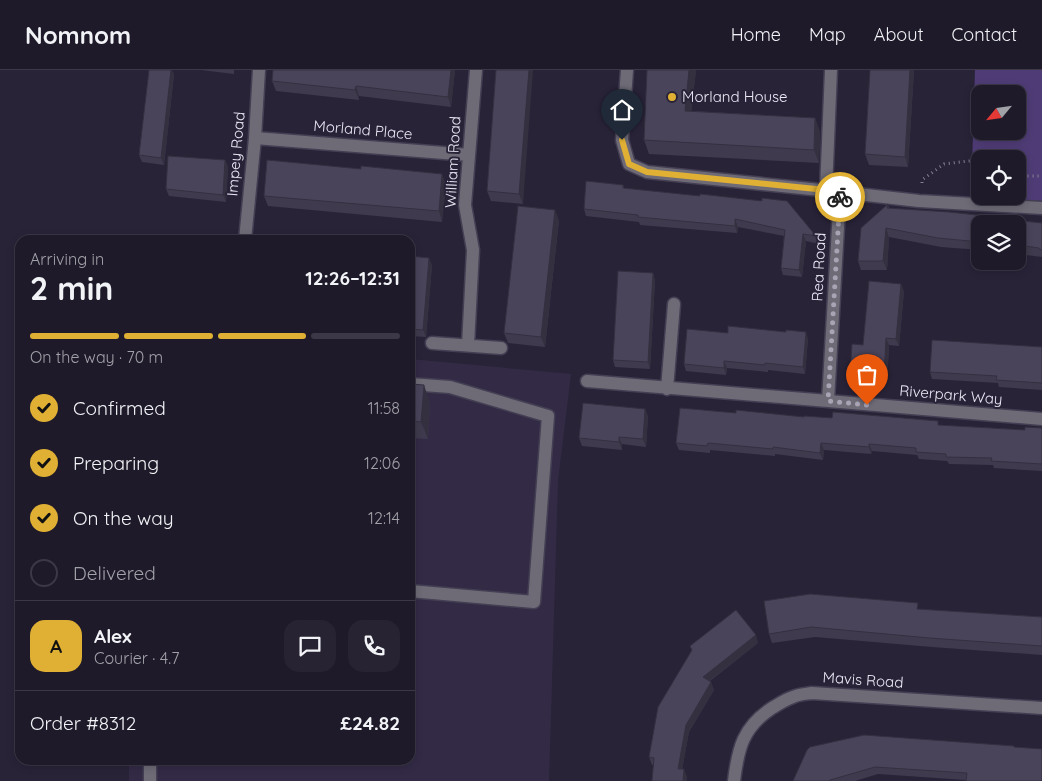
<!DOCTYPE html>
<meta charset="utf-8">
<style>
:root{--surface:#1f1a2a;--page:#272332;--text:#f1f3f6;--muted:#a1a1a8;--line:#3c3847;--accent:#dfb034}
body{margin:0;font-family:Quicksand,sans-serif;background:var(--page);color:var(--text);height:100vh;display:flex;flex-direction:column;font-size:19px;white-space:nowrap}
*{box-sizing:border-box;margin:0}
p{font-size:16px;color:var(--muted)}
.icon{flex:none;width:28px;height:28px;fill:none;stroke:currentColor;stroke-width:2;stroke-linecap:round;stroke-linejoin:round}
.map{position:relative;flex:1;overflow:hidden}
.details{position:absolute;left:15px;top:165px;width:400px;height:530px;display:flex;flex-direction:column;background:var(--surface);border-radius:15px;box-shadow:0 2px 8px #0003,0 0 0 1px var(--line)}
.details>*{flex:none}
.needle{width:32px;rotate:241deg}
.fabs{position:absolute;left:971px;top:15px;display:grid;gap:10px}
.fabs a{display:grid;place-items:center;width:55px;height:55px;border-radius:10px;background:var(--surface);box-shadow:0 2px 8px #0003,0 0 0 1px var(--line);font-size:25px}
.pin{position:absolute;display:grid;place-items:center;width:42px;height:42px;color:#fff;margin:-51px -21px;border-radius:50% 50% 50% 0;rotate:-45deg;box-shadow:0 0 5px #0007}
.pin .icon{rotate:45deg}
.courier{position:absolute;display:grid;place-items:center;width:50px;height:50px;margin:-25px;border:4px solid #dfb034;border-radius:50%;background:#fff;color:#222;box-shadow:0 1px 6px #0007}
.head em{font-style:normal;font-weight:800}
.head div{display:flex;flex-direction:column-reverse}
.head{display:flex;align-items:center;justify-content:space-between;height:85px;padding:0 15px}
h1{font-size:32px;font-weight:800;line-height:38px}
.bar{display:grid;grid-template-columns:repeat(4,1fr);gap:8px 5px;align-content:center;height:60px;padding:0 15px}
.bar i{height:6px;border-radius:4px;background:var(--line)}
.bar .current{background:var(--accent)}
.bar p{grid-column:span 4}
.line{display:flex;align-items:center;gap:12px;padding:0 15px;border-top:1px solid var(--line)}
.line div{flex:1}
.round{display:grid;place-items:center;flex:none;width:52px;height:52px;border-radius:15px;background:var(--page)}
ol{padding:0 15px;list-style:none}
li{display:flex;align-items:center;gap:15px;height:55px}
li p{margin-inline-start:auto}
li .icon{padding:5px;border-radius:50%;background:var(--accent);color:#111;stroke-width:4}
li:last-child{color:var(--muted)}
li i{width:28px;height:28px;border:2px solid var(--line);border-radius:50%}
header{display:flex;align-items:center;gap:30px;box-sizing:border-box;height:70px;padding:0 25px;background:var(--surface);border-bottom:1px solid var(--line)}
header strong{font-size:24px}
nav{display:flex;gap:28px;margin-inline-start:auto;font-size:18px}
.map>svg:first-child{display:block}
</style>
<header>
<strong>Nomnom</strong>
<nav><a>Home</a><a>Map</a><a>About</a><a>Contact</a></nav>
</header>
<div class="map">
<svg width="1042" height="711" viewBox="0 0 1042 711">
<rect width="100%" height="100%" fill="#292338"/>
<path fill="#332b46" d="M410,289L571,304L558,410L549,711H129V690H410Z"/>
<path fill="#4f3c76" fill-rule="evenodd" d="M975,0H1042V131L971,128ZM980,24H1018V61H980ZM980,89H1018V126H980Z"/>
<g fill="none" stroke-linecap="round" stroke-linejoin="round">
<g stroke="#443f53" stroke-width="15">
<path id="minor" d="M255,68L469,85
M826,120L831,0
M840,122L919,131L1042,138
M245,170L255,68L259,0
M432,273L501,278
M468,275L473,180L465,135L476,0
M587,311L828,331L840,122L647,102L629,94L622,70L627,0
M410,314L450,317L548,346L534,532L410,521
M667,319L674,234
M828,331L1042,349
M150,711V690
M734,711C738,678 743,657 772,638C779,634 786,629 793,627C799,624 806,624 812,623L1042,638"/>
</g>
<path stroke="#868193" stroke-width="3" stroke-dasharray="1 4" stroke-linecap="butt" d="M1018,104L1022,106H1042
M922,113V110L944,94L977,90L980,91"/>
<use href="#minor" stroke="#6e6b77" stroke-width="12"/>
</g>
<path fill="#403a4e" d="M201,0H234V4Z
M273,0H455L451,37L359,26V30L276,21L272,11Z
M496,0L523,134L491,131L487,121Z
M696,0L691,41L815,48L820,62L819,93L649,84L644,70Z
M914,0L908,97L869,95L865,84Z
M174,4L164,95L142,92L139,85Z
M225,90L228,97L226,132L169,126L166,119Z
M446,114L442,152L268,136L264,126Z
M623,115L624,118L816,166L819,174L806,171L802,207L783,205L781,198L784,166L738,157L737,163L640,155L639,152L586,146L584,139Z
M888,134L889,138L1042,153V188V187L1018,184V154H980V180L941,177L889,167L887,200H861L858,191Z
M559,150L545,277L508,273L504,263Z
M410,186L432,195L426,267L410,266Z
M653,203L655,211L650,299L615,297L613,290Z
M904,221L899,276L889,275L887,312L853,310L850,303L863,275Z
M728,263L808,269L805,304L768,300V302L727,298L726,305L686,301L684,294Z
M1042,277V320L999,317L998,313L932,309L930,302Z
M410,314L430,333L428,369L410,368Z
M645,339L648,347L646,377L622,374V380L582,376L579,368Z
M736,343L1025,360L1042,358V401L994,398L993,395L949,394L947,391L919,389L917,385L872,381L871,384L824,380L823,390L775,384V386L710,380V383L679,380L676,373Z
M919,539L1042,547V585L932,577L815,567L772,573L769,564Z
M758,573L710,611L714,620L689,662L682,699L687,707V711H652L654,695H652L649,687L692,581L690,576Z
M1014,676L966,710L878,704L855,711H793L807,680Z"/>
<path fill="#343040" d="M171,0H172L174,4L164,95L161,88Z
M451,0H455L451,37L448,27Z
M529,0H533L523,134L519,124Z
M689,0H696L690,54L685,41Z
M910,0H914L908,97L905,87Z
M356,16L359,26V30L355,20Z
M815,48L820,62L819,93L814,80Z
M225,90L228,97L226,132L223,125Z
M442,104L446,114L442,152L439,141Z
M555,140L559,150L545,277L541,267Z
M735,149L738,157L737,163L735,156Z
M886,158L889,167L887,200L883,191Z
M803,164L806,171L802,207L799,200Z
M429,188L432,195L426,267L423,260Z
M653,203L655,211L650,299L648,292Z
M901,214L904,221L899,276L896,269Z
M806,262L808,269L805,304L803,297Z
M886,268L889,275L887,312L884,305Z
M724,291L727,298L726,305L724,298Z
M424,315L430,333L428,369L421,352Z
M645,339L648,347L646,377L643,369Z
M619,367L622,374V380L619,372Z
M821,373L824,380L823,390L820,383Z
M869,374L872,381L871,384L869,377Z
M756,565L758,573L705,614L703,607Z
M711,612L714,620L689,662L681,706L678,699L686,655Z
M684,699L687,707V711H683Z"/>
<path fill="#4a445b" stroke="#343040" d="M149,0H171L161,88L139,85Z
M273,0H451L448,27L356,16L355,20L272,11Z
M496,0H529L519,124L487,121Z
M647,0H689L685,41L815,48L814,80L644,70Z
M870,0H910L905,87L865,84Z
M168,86L225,90L223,125L166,119Z
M267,90L361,99V96L442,104L439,141L264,126Z
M586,111L623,115V118L700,126V124L762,131V128L787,131L816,166L803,164L799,200L781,198L785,160L735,149V156L638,147V145L584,139Z
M888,134L887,138L949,142L1013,149V150L1042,153V180L1039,179V178L1018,175V154H980V172L938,168L886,158L883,191H858L861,158Z
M518,136L555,140L541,267L504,263Z
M175,165L205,169V170H174Z
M278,167L303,170H277Z
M410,186L429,188L423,260L410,259Z
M618,201L653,203L648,292L613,290Z
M869,211L901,214L896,269L886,268L884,305L850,303L852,274L863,275Z
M728,256L786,262V260L806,262L803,297L765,293V295L724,291V298L684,294L687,259L728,263Z
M932,270L1042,277V313L996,310L997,306L930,302Z
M410,314L424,315L421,352L410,351Z
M583,333L645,339L643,369L619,367V372L579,368Z
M680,338L736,343V340L804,347V346L832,348L833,342L938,351V355L1025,360V357L1042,358V394L991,391L992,388L946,387V384L916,382V378L869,374V377L821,373L820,383L773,377V379L708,373L707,376L676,373Z
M810,524L918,533L917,539L1042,547V576L929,568L811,557L769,564L764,531Z
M736,540L756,565L703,607L711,612L686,655L678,699H684L683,711H652L654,688L649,687L658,637L692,580L690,576Z
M864,665L1014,676V677L1042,679V711H966L967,703L875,697L830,710L829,711H793L807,680L810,677Z"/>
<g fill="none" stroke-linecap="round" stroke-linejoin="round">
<path stroke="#a8a4b4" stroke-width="5" stroke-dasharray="0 9" d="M840,127L828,331L867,335"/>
<path stroke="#dfb034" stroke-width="6" d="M622,70L629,94L647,102L826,120L840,122V127"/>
</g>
<circle fill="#dfb034" stroke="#292338" stroke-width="2" cx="672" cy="27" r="5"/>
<g text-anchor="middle" stroke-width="4" stroke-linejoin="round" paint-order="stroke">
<g font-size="15" fill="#ece9f7" stroke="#292338" text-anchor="start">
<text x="682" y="32">Morland House</text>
</g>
<g font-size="15" fill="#ece9f7" stroke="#292338">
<text transform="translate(363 60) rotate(5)" y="5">Morland Place</text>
<text transform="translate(236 84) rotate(-85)" y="5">Impey Road</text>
<text transform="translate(453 92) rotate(-87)" y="5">William Road</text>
<text transform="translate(819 197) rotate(-87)" y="5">Rea Road</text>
<text transform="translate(951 325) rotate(5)" y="5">Riverpark Way</text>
<text transform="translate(863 610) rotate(4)" y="5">Mavis Road</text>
</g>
</g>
</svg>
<div class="fabs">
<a><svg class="needle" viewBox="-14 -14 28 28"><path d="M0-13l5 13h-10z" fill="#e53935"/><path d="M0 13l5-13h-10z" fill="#a1a1a8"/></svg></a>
<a><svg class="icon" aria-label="locate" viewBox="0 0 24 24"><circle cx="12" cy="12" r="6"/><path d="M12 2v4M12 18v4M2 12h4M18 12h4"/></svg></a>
<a><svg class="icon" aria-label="layers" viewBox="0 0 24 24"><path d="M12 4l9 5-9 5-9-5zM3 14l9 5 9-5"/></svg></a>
</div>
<div class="pin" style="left:867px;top:335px;background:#ea580c"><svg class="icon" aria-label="bag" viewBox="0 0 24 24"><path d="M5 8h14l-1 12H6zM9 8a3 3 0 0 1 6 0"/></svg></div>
<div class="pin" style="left:622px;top:70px;background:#1f2937"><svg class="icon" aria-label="home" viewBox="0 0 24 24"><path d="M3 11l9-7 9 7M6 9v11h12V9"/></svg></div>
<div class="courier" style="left:840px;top:127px"><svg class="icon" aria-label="bike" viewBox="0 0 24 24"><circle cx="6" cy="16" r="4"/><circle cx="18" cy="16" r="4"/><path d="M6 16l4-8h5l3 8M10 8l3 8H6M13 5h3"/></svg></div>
<section class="details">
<div class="head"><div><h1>2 min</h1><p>Arriving in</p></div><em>12:26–12:31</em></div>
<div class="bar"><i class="current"></i><i class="current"></i><i class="current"></i><i></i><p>On the way · 70 m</p></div>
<ol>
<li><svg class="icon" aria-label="check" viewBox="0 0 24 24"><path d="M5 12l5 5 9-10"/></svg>Confirmed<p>11:58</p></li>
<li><svg class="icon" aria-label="check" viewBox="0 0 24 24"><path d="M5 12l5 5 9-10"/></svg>Preparing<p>12:06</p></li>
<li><svg class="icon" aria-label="check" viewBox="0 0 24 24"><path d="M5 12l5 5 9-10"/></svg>On the way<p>12:14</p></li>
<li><i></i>Delivered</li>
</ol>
<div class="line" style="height:90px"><b class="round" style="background:var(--accent);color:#111">A</b><div><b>Alex</b><p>Courier · 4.7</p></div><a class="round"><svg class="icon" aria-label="chat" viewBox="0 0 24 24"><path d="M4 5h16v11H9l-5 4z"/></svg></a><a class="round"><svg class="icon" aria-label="phone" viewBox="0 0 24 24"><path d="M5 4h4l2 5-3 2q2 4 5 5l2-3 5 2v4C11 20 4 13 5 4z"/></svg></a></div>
<div class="line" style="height:65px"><div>Order #8312</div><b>£24.82</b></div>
</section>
</div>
